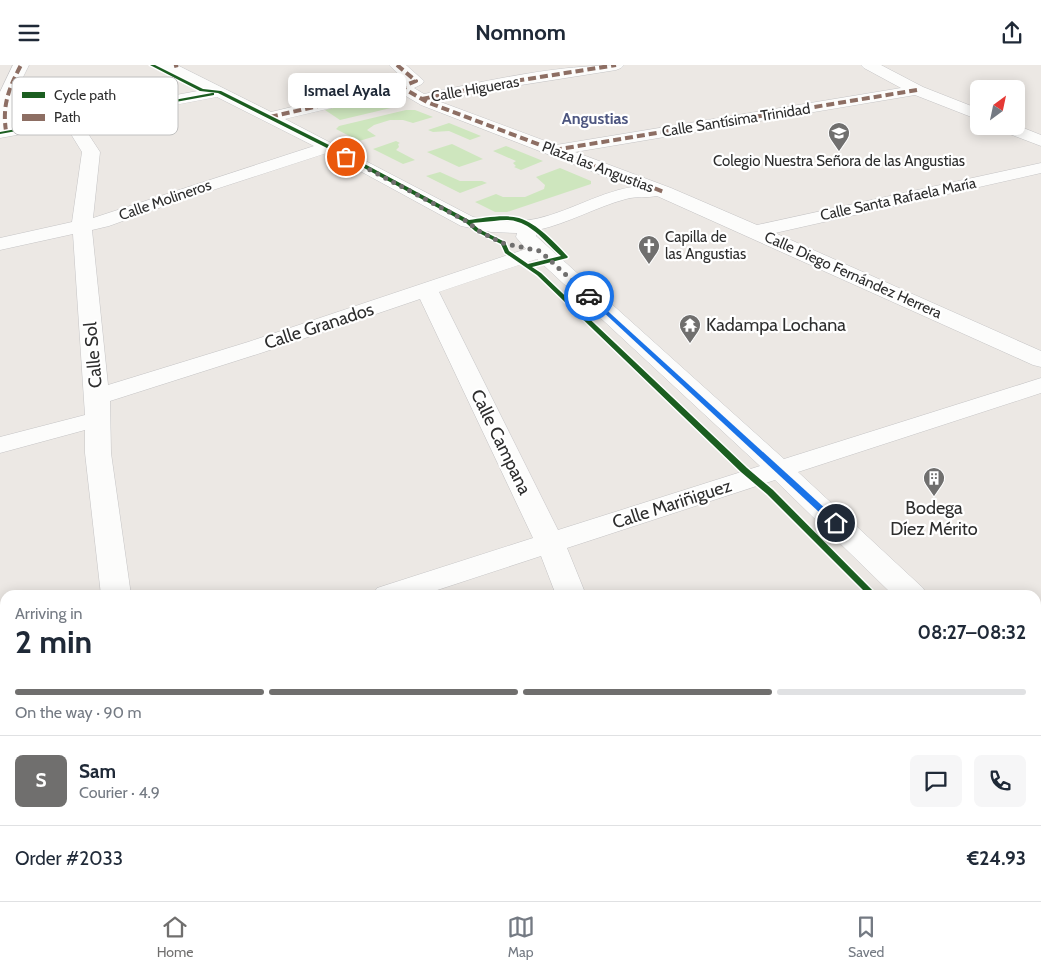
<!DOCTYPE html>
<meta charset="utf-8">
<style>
:root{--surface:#fff;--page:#f6f6f7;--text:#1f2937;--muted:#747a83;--line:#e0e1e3;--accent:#706f6e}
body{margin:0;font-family:Cabin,sans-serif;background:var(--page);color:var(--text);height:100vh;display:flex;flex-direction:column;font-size:19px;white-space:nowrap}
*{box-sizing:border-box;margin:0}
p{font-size:16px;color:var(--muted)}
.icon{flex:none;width:28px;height:28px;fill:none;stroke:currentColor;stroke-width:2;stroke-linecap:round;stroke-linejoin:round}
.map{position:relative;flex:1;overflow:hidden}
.panel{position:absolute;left:0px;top:525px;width:1041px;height:311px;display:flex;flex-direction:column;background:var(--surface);border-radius:15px 15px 0 0;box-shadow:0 2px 12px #0003}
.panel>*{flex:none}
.needle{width:32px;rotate:33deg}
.fabs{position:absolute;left:970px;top:15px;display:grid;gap:10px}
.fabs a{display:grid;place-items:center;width:55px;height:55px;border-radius:8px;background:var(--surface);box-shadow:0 2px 12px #0003;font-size:25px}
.pin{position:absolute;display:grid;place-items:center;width:42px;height:42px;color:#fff;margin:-21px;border:2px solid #fff;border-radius:50%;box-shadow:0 1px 5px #0007}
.courier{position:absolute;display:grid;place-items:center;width:50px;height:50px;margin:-25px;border:4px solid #1a73e8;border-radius:50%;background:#fff;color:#222;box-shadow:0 1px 6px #0007}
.bubble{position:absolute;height:35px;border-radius:8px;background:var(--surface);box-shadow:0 2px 12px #0003;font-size:16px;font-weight:800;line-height:35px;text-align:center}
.summary em{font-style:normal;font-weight:800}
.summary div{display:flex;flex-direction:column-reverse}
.summary{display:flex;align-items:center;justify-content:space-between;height:85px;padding:0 15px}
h1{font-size:32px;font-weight:800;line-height:38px}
.bar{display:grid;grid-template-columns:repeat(4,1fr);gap:8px 5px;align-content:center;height:60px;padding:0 15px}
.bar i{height:6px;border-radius:4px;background:var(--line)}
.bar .active{background:var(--accent)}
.bar p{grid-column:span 4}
.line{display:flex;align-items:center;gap:12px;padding:0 15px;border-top:1px solid var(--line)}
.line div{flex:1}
.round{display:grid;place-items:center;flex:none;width:52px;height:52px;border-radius:8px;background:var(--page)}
header{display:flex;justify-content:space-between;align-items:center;height:65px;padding:0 15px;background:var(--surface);font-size:22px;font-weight:800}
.dock{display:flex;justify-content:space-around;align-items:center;height:70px;border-top:1px solid var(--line);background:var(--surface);font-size:14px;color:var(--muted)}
.dock a{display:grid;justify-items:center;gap:2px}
.dock .active{color:var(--accent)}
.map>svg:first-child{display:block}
</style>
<header><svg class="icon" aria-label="menu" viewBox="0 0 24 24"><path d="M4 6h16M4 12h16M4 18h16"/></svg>Nomnom<svg class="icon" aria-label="share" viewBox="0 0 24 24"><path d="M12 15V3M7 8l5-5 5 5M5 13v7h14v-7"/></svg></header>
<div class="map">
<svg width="1041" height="836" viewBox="0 0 1041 836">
<rect width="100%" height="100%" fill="#ece8e4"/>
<path fill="#cee6be" d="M380,32L395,42L340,55L325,45Z
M406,45H415L433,52L413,58L403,55H390L374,60L367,65L376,71L359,76L336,64L339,61Z
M449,58L481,71L470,75L449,66L433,67L428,65Z
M396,76L400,78L398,79L399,82L396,85L415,95L403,99L373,84Z
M452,79L483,94L459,102L427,87Z
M506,81L543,96L521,105L514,102L516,101L513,98L516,96L493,86Z
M560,103L591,116V119L507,147H495L475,137L496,129L503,132H525L544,124L545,120L536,112Z
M440,107L460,116H482L487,118L460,128L426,111Z"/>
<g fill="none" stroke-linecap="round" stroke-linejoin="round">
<g stroke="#c5c4c5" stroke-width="1">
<path id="minor" d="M13,0H29C19,20 10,37 14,60L203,25L160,3L157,0H177L271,47L405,15L389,0H406L424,16L422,19L414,23L424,29C490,15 556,0 624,0L621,3L616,5L496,24L438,36L556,80L901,23L864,3L861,0H881L923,22L979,44V55L915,30L575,87L671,123L757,160L1041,98V108L775,168L1041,286V302L1033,300L657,131C647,133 637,131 626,134C596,142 569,158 538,165L536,171L784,394L1041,313V328L798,407L923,523L927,530H893L775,415L567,483L586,530H556L541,491L422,530H373L377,523L533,473L420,234L264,287L110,336L111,388L131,530H101L85,388V365L0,388V372L85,350L73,169L0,185V173L72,157L82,87L66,61L0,73V27ZM399,27L421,40L632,122C595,128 561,152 523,156C506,158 490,155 473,152L285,54ZM217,32L314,81L93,153L100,87L81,58ZM327,88L461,161L491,167L517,168L516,172L526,184L248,277L108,320L92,165L109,161L170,139ZM537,194L760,401L558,465L439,227Z
M1016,60L1041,70V81L999,65L997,61H1016Z
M1036,637L1041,638V667L1036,666Z
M5,641V668L0,669V642Z
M115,831H155V836H115Z
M675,831H715L717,836H677Z"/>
</g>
<use href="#minor" fill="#fcfcfb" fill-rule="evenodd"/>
<path stroke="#8d6e63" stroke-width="4" stroke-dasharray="8 4" stroke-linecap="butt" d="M397,0L416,16L401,22
M174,1L178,0
M422,34L496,19L616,0
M270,52L401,22L427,37L664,127
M6,66C2,40 9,23 21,0
M554,85L917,25"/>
<g stroke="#fff" stroke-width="3">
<path id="cycleway" d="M150,0H155L203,24L221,26L331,81L469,155C484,153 504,149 519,153C538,159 555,178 568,192L567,193L532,202L541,208L747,403L773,425L877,530H868L767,429L741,407L537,210L505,188L501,179L475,166L466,158L327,83L218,28L200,26ZM494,156C502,155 511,154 518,157C535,162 548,180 561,191L528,199L509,186L505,177L479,164L472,158Z
M212,28H214V30L0,69V67Z"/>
</g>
<use href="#cycleway" fill="#1b5e20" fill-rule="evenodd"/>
</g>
<path fill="#1a73e8" d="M589,229L839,456V460H833L587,232L586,231Z"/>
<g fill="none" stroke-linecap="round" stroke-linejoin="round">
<path stroke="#706f6e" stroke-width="5" stroke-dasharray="0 9" d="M346,92L468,157L477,165L502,178L540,186L589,231"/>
</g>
<defs>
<g id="school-pin" transform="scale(1.125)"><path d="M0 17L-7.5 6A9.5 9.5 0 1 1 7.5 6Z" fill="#706f6e" stroke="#fff"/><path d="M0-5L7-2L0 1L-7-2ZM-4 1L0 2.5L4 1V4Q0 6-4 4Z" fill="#fff"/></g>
<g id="church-pin" transform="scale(1.125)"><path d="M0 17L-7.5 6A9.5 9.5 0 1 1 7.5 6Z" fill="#706f6e" stroke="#fff"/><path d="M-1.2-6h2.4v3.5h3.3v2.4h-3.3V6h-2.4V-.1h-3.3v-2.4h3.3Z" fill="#fff"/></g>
<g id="temple-pin" transform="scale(1.125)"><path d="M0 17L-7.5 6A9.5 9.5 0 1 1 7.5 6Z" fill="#706f6e" stroke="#fff"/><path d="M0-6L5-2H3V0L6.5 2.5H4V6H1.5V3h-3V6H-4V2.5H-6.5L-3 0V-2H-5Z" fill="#fff"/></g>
<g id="building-pin" transform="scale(1.125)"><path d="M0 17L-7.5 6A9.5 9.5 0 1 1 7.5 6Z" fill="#706f6e" stroke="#fff"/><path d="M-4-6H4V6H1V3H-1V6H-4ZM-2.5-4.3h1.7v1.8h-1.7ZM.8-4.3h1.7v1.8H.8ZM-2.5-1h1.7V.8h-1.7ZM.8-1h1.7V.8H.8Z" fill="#fff"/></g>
</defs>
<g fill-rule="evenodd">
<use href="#school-pin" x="839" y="68"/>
<use href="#church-pin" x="649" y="181"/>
<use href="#temple-pin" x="690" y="260"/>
<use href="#building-pin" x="934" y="413"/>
</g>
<g text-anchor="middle" stroke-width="4.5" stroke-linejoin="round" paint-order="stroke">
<g font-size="15" fill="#2e2e2e" stroke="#fff">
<text transform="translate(475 24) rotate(-10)" y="5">Calle Higueras</text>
<text transform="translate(736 55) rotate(-9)" y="5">Calle Santísima Trinidad</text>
<text transform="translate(598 102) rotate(21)" y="5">Plaza las Angustias</text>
<text transform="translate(898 134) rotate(-12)" y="5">Calle Santa Rafaela María</text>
<text transform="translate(165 135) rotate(-19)" y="5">Calle Molineros</text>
<text transform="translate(853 210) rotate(24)" y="5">Calle Diego Fernández Herrera</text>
</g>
<g font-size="15" fill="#2e2e2e" stroke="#fff">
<text x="839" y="101">Colegio Nuestra Señora de las Angustias</text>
<text x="665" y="177" text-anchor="start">Capilla de<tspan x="665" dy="17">las Angustias</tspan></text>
</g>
<g font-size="16" font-weight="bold" fill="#4d5680" stroke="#fff">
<text x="595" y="59">Angustias</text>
</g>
<g font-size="18" fill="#2e2e2e" stroke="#fff" text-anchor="start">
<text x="706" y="266">Kadampa Lochana</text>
<text x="934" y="449" text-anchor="middle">Bodega<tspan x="934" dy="21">Díez Mérito</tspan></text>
</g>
<g font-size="18" fill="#2e2e2e" stroke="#fff">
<text transform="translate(319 261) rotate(-18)" y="6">Calle Granados</text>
<text transform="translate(93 290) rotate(-95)" y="6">Calle Sol</text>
<text transform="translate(501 377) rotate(64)" y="6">Calle Campana</text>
<text transform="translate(672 439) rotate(-18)" y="6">Calle Mariñiguez</text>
</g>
</g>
<rect x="12" y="12" width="166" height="58" rx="8" fill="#fff" stroke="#c0c0c0" stroke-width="1"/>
<rect x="22" y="27" width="23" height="6" fill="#1b5e20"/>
<rect x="22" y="49" width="23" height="7" fill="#8d6e63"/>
<g font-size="14" fill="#2e2e2e">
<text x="54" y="35">Cycle path</text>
<text x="54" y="57">Path</text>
</g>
</svg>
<div class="fabs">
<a><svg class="needle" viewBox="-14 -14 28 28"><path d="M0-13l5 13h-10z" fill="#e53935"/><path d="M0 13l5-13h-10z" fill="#747a83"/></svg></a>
</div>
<div class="pin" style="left:346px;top:92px;background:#ea580c"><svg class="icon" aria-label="bag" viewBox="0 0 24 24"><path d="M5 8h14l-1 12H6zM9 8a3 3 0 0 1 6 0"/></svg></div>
<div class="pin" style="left:836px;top:458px;background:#1f2937"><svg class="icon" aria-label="home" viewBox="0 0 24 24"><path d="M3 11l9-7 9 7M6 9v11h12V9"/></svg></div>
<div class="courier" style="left:589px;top:231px"><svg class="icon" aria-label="car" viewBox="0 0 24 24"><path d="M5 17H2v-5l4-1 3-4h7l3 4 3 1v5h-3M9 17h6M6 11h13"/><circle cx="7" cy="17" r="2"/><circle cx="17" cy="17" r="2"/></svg></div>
<div class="bubble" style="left:288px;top:8px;width:118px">Ismael Ayala</div>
<section class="panel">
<div class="summary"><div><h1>2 min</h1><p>Arriving in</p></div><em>08:27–08:32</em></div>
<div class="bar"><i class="active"></i><i class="active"></i><i class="active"></i><i></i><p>On the way · 90 m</p></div>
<div class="line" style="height:90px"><b class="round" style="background:var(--accent);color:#fff">S</b><div><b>Sam</b><p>Courier · 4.9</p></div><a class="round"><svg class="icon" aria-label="chat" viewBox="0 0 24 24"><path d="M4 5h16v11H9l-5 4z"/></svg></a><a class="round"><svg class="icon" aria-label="phone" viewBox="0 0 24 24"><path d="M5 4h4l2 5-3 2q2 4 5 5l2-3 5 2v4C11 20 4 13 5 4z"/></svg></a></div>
<div class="line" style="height:65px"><div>Order #2033</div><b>€24.93</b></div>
</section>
</div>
<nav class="dock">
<a class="active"><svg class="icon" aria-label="home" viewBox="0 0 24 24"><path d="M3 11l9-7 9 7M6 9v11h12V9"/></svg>Home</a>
<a><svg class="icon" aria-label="map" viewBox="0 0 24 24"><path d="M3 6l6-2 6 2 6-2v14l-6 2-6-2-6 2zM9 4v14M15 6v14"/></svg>Map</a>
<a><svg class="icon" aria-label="saved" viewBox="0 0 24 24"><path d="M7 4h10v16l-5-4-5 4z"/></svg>Saved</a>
</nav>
